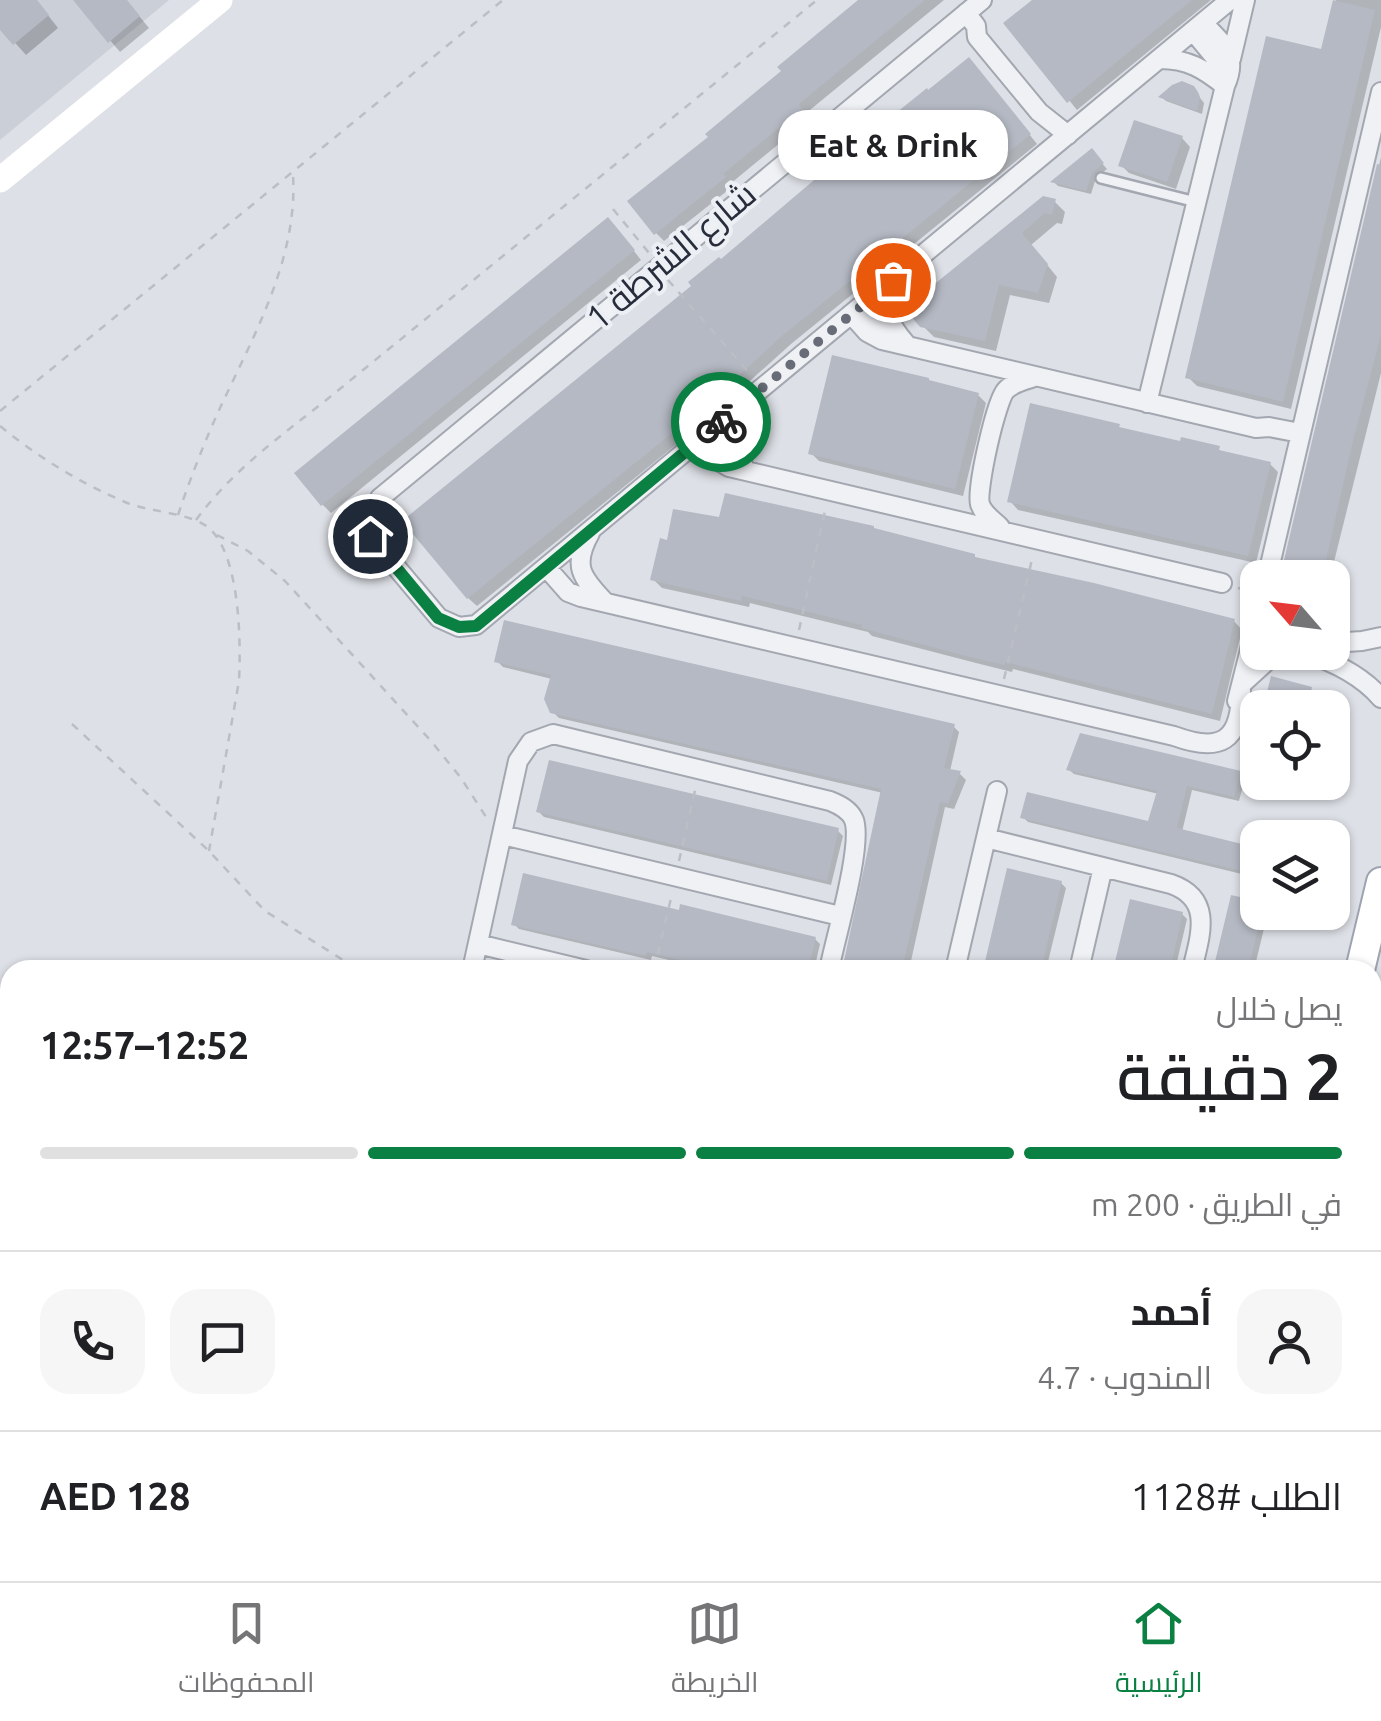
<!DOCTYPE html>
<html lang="ar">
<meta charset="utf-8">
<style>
:root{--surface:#fff;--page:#f6f6f6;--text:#202124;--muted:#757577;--line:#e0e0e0;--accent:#0b8043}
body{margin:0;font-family:Ubuntu,Cairo,sans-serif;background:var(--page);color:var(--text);direction:rtl;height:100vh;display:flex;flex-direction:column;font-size:38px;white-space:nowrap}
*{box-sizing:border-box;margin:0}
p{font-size:32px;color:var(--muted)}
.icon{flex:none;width:55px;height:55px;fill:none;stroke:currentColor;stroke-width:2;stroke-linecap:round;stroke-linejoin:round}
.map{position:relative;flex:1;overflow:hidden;direction:ltr}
.drawer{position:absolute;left:0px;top:960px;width:1382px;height:622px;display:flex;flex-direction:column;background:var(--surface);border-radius:30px 30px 0 0;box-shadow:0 2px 8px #0004;direction:rtl}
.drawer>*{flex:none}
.needle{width:65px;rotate:298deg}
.tools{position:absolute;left:1240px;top:560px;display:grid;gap:20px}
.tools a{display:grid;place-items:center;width:110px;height:110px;border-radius:20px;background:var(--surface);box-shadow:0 2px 8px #0004;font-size:50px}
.pin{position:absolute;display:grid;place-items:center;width:85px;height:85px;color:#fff;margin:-42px;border:5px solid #fff;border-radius:50%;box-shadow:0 2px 10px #0007}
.courier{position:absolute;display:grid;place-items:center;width:100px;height:100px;margin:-50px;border:8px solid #0b8043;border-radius:50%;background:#fff;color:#222;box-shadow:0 2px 12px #0007}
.bubble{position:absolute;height:70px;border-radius:30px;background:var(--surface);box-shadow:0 2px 8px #0004;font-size:32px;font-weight:600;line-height:70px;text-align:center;direction:rtl}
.head em{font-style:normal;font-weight:600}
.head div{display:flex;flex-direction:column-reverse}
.head{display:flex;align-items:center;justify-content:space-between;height:170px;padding:0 40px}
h1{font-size:65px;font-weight:600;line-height:75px}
.bar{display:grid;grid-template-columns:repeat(4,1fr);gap:15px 10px;align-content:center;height:120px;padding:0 40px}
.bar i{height:12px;border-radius:8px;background:var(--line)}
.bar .selected{background:var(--accent)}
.bar p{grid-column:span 4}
.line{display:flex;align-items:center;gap:25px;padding:0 40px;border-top:2px solid var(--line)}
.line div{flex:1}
.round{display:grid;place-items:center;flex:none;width:105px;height:105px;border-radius:30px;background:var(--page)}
.tab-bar{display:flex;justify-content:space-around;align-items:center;height:140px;border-top:2px solid var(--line);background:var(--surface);font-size:28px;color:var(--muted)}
.tab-bar a{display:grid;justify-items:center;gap:5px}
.tab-bar .selected{color:var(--accent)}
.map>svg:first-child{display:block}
</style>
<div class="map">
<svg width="1381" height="1581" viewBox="0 0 1381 1581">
<rect width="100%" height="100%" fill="#dde0e6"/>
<path fill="#cbcfd8" d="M0,0H169L0,140Z"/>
<path fill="#0003" d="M0,0H36L58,28L26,55L0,26Z
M76,0H126L149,28L120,52Z
M862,0H944L805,114L809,119L730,184L732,187L664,241L656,233L711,137Z
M1036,0H1211L1077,110L1007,24Z
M1336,0H1381V27L1291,409L1197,386L1188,377L1323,52Z
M977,68L1037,144L791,344L710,417L477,606L468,598L721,262Z
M1197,94L1204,103L1202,114L1166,101L1162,97Z
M1182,138L1190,147L1176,189L1129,173L1121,165Z
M1092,152L1107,169L1096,178L1091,194L1058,186L1054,182Z
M1381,157V373L1330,578H1309L1290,573L1289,578L1284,572Z
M1054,201L1065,212L1062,224L1057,223L1031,245L1057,277L1049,303L1010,295L996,351L934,337L922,325L926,294Z
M616,228L641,260L331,513L323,505L297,473Z
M978,395L986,403L963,496L819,461L811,453Z
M1119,427L1123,431L1218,449L1223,453L1270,464L1278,472L1256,563L1018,510L1010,501Z
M974,556L978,560L1234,621L1242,630L1220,721L1013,669L1012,672L976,663L872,636L868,632L750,603L749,607L662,588L653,579Z
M497,661L953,726L959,732L950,771L960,774L966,780L954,809L945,807L909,970H844L883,793L559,718L553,712L552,679L503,667Z
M1311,689L1320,698L1317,708H1266Z
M1258,741V771L1252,766Z
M1069,770L1240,773L1245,778L1239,801L1192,790L1182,832L1258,850V878L1028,822L1023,817L1149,824L1159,794L1074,774Z
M539,812L838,831L843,836L831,885L544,817Z
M1061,883L1066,888L1046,970H986Z
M1258,912H1268L1254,970H1216Z
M681,913L815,939L820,944L814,970H711L652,956L651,960L519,929L514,924Z
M1182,914L1187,919L1175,970H1116Z
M367,1575L392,1581H366Z"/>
<path fill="#b5b9c3" d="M0,0H37L49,15L13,45L0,30Z
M73,0H127L140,16L108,43Z
M858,0H925L799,104L802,109L723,174L726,177L654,235L627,201L708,137L705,134L781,71L777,67Z
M1032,0H1192L1067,103L1003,23Z
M1333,0L1375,10L1283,402L1185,378L1266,36L1321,49Z
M969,57L1031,134L782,336L702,409L467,599L402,521L691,286L688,282L719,257L721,259L840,158L927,88L928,90Z
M1182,81L1194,86L1198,92L1200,97L1197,111L1158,97L1172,85Z
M1134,120L1183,136L1167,182L1118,166Z
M1092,148L1104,163L1092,173L1086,191L1050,182Z
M1377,164L1381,165V335L1352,445L1322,578H1299L1281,573Z
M1043,196L1056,199L1052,215L1045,213L1022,233L1048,264L1038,293L999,285L985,341L920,327L900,303L921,286L926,291Z
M608,217L635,250L321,506L294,473Z
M832,355L929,378V380L979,393L955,489L808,454Z
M1030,403L1120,424L1119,427L1180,441L1181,437L1220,446L1219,450L1271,462L1248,556L1007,502Z
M725,493L874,526V528L975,554V557L1094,583L1235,619L1212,714L1005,662V665L966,656L861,628L862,625L742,596L741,601L650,580L660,538L667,540L673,509L719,517Z
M504,620L955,724L944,768L961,771L948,804L940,802L902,970H842L881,789L550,713L544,699L551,675L494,662Z
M1271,676L1312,687L1307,708H1263Z
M1080,733L1241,771L1234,797L1187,786L1177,828L1258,848V875L1020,818L1027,792L1148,821L1157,791L1066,770Z
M549,760L839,828L827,881L536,812Z
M1007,868L1062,881L1041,970H983Z
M523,873L679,910L680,904L816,937L808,970H721L647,952L646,956L511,925Z
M1231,895L1258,901V912H1262L1248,970H1213Z
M1130,899L1183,912L1170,970H1113Z"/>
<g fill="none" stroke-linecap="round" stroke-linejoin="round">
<g stroke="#a3a7b0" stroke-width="14">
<path id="lane" d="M1101,178L1196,202"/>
</g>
<g stroke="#a3a7b0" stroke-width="22">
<path id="street" d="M982,0L380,498L369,519L370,536L439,618L459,627L476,625L1230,0
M966,13L976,26L977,37L1039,112L1068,135
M1193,31L1217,60L1225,85
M1160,59C1188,59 1204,69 1225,86
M1231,59L1245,0
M893,280C883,310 886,321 906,344
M863,304L877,324L894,341
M851,314L867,332L882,340L1256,428L1269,427L1300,433
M1147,403L1225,86C1239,55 1223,44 1203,23
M734,411C732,434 733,451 746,470
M697,441L712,457L729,467L1222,583
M1000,527C993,520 983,514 980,504C976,490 996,400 1006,390C1014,382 1025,380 1035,377
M590,533C572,565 581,577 604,601
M546,567L568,592L581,597L1174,736C1220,753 1241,742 1241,690
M1267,578L1381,92
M1332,643L1362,641L1381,637
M1303,652C1332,661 1361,675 1381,698
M1243,683L1269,659L1288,652
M1237,701L1258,618
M503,835L840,916
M986,838L1171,884C1214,899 1200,936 1192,970
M478,944L586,970
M472,970L518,761L531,742L553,734L830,801C840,805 850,810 854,820C863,846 835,939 829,970
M955,970L997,791
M1079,970L1103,867
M435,1572L470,1581
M325,1581L327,1572
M553,1581L555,1572
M799,1581L801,1572"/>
</g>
<g stroke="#9da3b1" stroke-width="32">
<path id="primary" d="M1360,970L1381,882
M1372,1072L1381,1036
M1216,1581L1218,1572
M1250,1581L1252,1572"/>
</g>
<path stroke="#bcbec5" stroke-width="2.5" stroke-dasharray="8 8" stroke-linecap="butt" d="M613,209L649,253
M668,280L751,375
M0,411L503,0
M0,426C38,457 80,483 125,502C150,513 195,512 212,531C240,561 241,642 239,681L209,851
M178,515C190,479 204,443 220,408C254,335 298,258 293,175
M196,520C232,471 278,438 325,401L817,0
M217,535L248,551L285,581L431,741L461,778L488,820
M1238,588L1258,592
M799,630L826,506
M1004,679L1033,555
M72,724L209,851L265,911L359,970
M679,861L696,786
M654,970L672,894
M1277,1572L1311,1581
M1130,1581L1131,1572"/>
<use href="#lane" stroke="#f0f1f5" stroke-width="9"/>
<use href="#street" stroke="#f0f1f5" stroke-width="18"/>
<path stroke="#fff" stroke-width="25" d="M0,180L220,0"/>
<use href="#primary" stroke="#fff" stroke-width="28"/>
</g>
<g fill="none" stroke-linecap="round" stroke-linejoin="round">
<path stroke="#676c78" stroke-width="10" stroke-dasharray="0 18" d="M721,422L893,280"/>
<path stroke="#0b8043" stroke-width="12" d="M370,536L438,618L459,627L476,626L721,422"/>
</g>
<g text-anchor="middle" stroke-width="8" stroke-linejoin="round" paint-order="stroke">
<g font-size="35" fill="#282d3c" stroke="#eceff4">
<text transform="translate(671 256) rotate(-40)" y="12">شارع الشرطة 1</text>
</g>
</g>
</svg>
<div class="tools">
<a><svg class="needle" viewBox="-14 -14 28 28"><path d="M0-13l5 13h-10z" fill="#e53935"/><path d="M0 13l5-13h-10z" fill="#757577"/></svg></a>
<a><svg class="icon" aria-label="locate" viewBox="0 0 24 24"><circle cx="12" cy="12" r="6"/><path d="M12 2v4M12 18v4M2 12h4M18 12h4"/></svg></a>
<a><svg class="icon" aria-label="layers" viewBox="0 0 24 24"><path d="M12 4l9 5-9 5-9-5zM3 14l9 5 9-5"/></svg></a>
</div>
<div class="pin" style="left:893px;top:280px;background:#ea580c"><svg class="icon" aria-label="bag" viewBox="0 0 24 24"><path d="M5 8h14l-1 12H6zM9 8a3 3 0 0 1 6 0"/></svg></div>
<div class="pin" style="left:370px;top:536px;background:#1f2937"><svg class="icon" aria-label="home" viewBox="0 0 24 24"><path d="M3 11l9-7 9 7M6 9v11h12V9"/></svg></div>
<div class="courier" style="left:721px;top:422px"><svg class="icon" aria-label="bike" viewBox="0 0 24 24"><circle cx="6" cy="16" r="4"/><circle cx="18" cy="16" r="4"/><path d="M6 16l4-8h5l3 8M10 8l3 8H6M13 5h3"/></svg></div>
<div class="bubble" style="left:778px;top:110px;width:230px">Eat &amp; Drink</div>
<section class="drawer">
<div class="head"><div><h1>2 دقيقة</h1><p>يصل خلال</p></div><em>12:52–12:57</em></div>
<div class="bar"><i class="selected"></i><i class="selected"></i><i class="selected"></i><i></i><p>في الطريق · 200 m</p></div>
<div class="line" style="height:180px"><a class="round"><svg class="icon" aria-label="person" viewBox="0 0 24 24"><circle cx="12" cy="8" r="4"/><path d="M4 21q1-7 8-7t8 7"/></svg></a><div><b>أحمد</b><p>المندوب · 4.7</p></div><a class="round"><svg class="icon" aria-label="chat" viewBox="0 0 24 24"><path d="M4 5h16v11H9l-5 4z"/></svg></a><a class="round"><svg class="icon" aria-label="phone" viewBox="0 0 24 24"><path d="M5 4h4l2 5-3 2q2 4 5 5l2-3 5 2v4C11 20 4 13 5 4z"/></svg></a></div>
<div class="line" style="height:130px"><div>الطلب #1128</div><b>AED 128</b></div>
</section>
</div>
<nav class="tab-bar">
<a class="selected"><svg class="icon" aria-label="home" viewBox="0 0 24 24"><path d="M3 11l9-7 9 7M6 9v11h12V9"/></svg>الرئيسية</a>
<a><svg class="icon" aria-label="map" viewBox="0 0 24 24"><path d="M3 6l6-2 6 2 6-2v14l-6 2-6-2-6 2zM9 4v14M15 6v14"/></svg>الخريطة</a>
<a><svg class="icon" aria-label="saved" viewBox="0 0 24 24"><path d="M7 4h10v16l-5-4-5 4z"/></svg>المحفوظات</a>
</nav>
